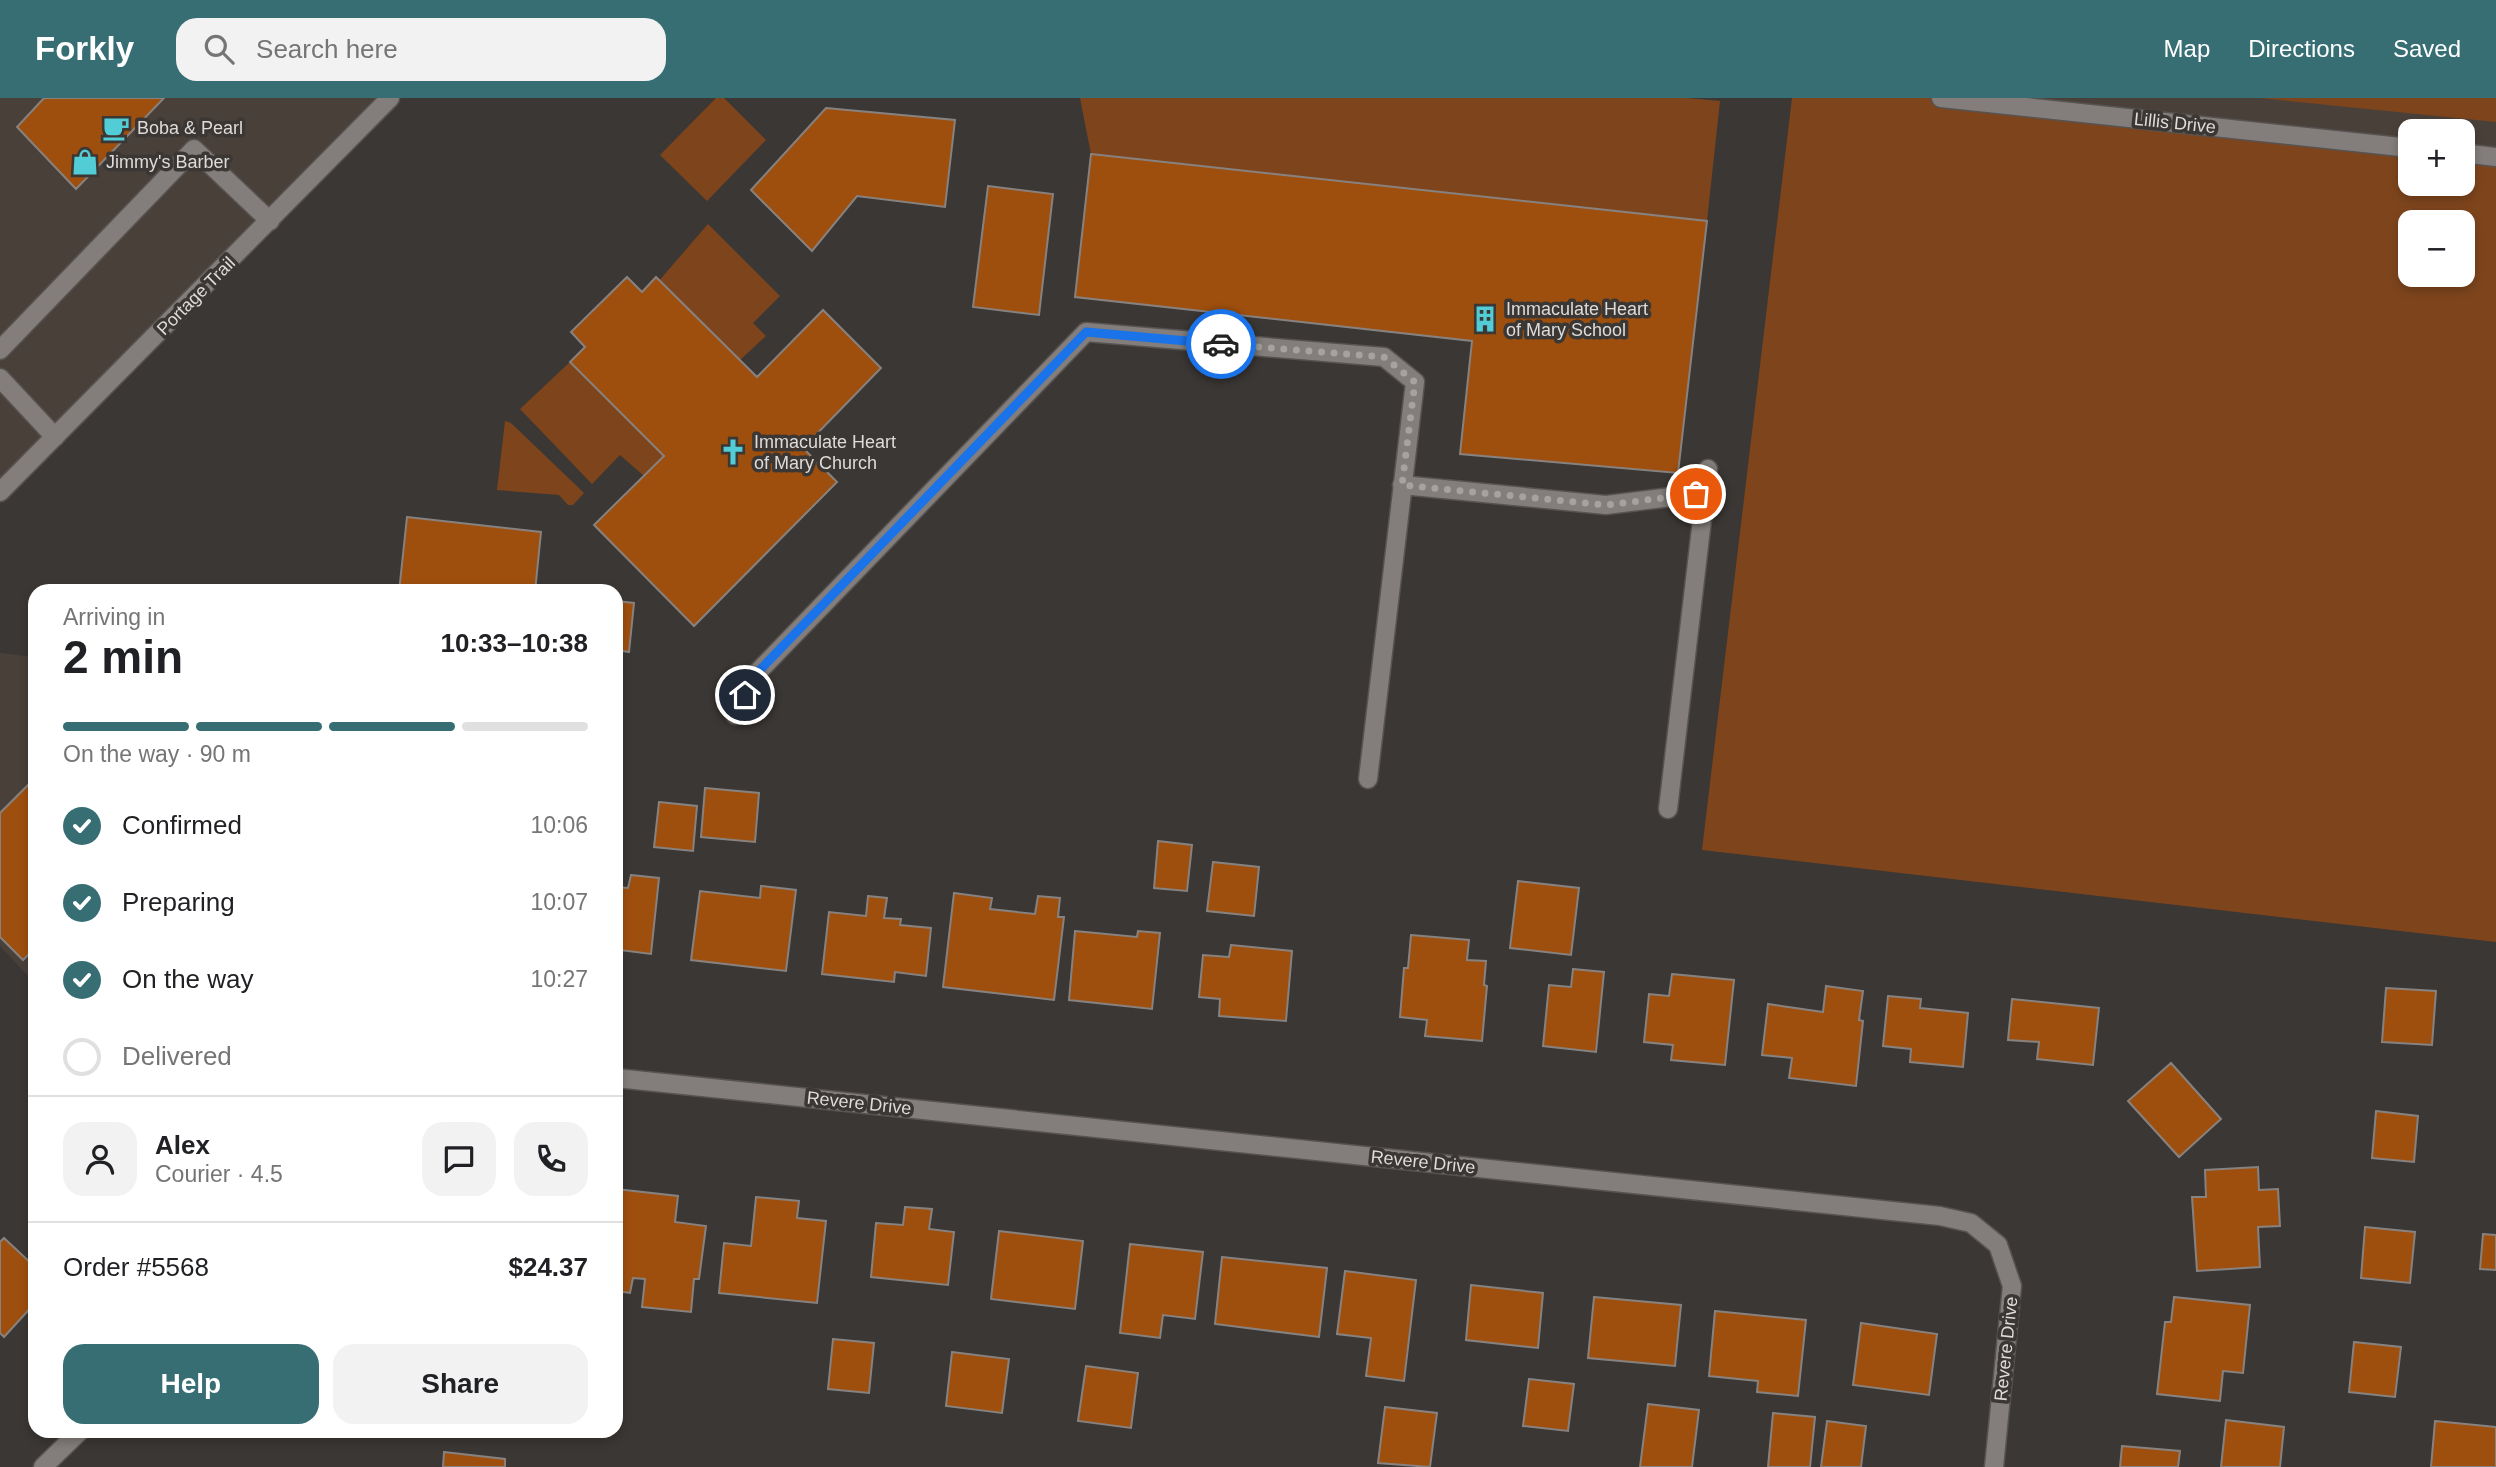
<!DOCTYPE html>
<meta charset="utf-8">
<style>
:root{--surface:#fff;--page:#f2f2f2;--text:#202124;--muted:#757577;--line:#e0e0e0;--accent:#366e74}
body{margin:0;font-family:Helvetica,sans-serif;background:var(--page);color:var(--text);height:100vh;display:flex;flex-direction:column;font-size:26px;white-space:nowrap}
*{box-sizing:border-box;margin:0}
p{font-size:23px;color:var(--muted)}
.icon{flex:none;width:38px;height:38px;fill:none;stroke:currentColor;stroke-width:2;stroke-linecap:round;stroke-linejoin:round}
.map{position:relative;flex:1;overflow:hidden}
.sheet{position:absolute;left:28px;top:486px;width:595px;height:854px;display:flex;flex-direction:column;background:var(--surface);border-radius:21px;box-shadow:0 4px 10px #0003}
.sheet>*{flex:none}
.controls{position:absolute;left:2398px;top:21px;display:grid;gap:14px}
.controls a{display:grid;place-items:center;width:77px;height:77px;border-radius:14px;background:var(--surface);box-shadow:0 4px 10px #0003;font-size:35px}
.pin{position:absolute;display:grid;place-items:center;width:60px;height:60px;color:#fff;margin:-30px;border:4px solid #fff;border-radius:50%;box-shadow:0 2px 7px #0007}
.courier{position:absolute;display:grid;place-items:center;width:70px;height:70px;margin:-35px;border:5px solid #1a73e8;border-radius:50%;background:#fff;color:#222;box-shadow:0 2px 9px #0007}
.head em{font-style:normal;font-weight:700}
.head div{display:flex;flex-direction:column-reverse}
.head{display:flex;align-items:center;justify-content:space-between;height:119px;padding:0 35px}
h1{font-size:46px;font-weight:700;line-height:52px}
.bar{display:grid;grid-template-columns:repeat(4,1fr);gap:10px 7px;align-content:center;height:84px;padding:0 35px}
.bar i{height:9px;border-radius:5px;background:var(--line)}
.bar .active{background:var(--accent)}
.bar p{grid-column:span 4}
.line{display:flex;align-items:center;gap:18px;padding:0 35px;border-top:2px solid var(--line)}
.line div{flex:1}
.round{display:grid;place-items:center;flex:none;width:74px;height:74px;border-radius:21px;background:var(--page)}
ol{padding:0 35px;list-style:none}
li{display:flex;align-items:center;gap:21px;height:77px}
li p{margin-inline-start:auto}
li .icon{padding:7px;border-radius:50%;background:var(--accent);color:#fff;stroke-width:4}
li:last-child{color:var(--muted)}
li i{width:38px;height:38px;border:4px solid var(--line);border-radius:50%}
.action{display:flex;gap:14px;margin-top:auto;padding:14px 35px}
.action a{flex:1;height:80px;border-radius:21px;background:var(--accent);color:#fff;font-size:28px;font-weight:700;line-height:80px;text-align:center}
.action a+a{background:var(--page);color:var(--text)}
header{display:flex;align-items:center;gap:42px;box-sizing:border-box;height:98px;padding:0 35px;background:var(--accent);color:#fff}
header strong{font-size:33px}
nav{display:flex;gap:38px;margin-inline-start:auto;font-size:24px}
.search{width:490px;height:63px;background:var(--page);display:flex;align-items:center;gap:18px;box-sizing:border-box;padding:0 24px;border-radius:21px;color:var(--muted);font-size:26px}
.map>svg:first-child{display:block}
</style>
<header>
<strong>Forkly</strong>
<div class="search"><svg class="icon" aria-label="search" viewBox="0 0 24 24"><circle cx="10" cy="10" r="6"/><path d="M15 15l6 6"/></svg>Search here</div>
<nav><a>Map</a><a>Directions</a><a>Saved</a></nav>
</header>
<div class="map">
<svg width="2496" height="1369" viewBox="0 0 2496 1369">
<rect width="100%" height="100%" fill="#3b3734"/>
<path fill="#4a403a" d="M0,0H390L0,394Z
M1941,0H2496V59L2462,55V33H2410V50Z
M0,555L35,559V873L29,879L0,848Z"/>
<path fill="#7e451d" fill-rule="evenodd" d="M716,0H724L766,42L707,103L660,57Z
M1080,0H1687L1720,3L1707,123L1091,56Z
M1792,0H1941L2410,51V86H2462V57L2496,60V844L1702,752ZM2410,124H2462V177H2410Z
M2260,0H2496V24Z
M708,126L780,198L753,225L766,238L740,262L658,184Z
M570,264L664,358L644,378L620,357L592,386L520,311Z
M505,323L511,325L584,395L573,407H568L559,397L497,392Z"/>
<path fill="#9e4f0e" stroke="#87827f" stroke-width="2" d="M44,0H164L76,91L17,29Z
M826,10L955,22L945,109L857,98L812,153L751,92Z
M1091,56L1707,123L1678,375L1460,356L1472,243L1075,199Z
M988,88L1053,96L1039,217L973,209Z
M627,179L642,194L656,179L757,279L823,212L881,270L803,350L837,384L694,528L594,427L664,358L570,264L585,249L571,234Z
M407,419L541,434L535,494H399Z
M616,503L634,505L629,554L616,552Z
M35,680V850L23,862L0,839V715Z
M705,690L759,695L755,744L701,739Z
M659,704L697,708L693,753L654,749Z
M1158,743L1192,747L1187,793L1154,790Z
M1213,764L1259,769L1254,818L1207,813Z
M631,777L659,780L651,856L620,852L619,860H616V789L628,790Z
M1518,783L1579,790L1571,857L1510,850Z
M761,788L796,792L786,873L691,862L700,793L760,800Z
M954,795L992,800L990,811L1035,816L1038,798L1060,800L1058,819H1064L1054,902L943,889Z
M868,798L887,800L884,820L901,821L900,827L931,830L926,878L895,874L894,884L822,876L829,814L866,818Z
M1075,833L1137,839L1138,833L1160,835L1152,911L1069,902Z
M1411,837L1469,842L1467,862L1486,863L1484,887L1487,888L1482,943L1425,938L1427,922L1400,919L1404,870H1408Z
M1231,847L1292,853L1286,923L1219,918L1220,901L1199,899L1203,857L1229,859Z
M1573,871L1604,874L1596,954L1543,948L1549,887L1571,889Z
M1672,876L1734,882L1725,967L1671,962L1673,947L1644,944L1649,896L1669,898Z
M1826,888L1863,893L1859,922L1863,923L1856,988L1789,980L1792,960L1762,957L1768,906L1823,914Z
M2386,890L2436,893L2432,947L2382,944Z
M1888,898L1921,901L1920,910L1968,915L1963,969L1910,964L1911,951L1883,948Z
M2012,901L2099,910L2093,967L2037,961L2039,944L2008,942Z
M2171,965L2221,1021L2179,1059L2128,1003Z
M2376,1013L2418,1018L2414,1064L2372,1060Z
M2258,1069L2259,1092L2278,1091L2280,1128L2258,1129L2260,1169L2197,1173L2192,1099H2206L2205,1072Z
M616,1091L678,1098L675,1124L706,1128L699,1181H694L691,1214L642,1209L645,1181L633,1180L630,1195L616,1193Z
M756,1099L799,1103L797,1120L826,1123L817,1205L719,1195L724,1145L751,1148Z
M905,1109L932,1111L929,1131L954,1134L948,1187L871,1179L876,1125L903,1127Z
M2365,1129L2415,1134L2410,1185L2361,1180Z
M999,1133L1083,1143L1075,1211L991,1201Z
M2483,1136L2496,1137V1172L2480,1171Z
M4,1140L35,1169V1205L4,1239L0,1235V1144Z
M1130,1146L1203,1154L1195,1221L1163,1217L1160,1240L1120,1235Z
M1222,1159L1327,1170L1319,1239L1215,1226Z
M1345,1173L1416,1182L1404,1283L1366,1278L1371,1240L1337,1236Z
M1471,1187L1543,1195L1538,1250L1466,1242Z
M1594,1199L1681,1207L1675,1268L1588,1260Z
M2174,1199L2250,1207L2243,1275L2223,1273L2220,1303L2157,1296L2165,1224H2171Z
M1715,1213L1806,1222L1798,1298L1757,1294L1758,1283L1709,1278Z
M1861,1225L1937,1236L1929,1297L1853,1287Z
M833,1241L874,1245L869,1295L828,1291Z
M2354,1244L2401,1249L2395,1299L2349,1294Z
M952,1254L1009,1261L1002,1315L946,1308Z
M1086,1268L1138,1275L1131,1330L1078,1323Z
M1529,1281L1574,1286L1568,1333L1523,1328Z
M1648,1306L1699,1312L1692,1369H1640Z
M1385,1309L1437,1315L1430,1369L1378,1365Z
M1773,1315L1815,1319L1810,1369H1768Z
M2226,1322L2284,1329L2280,1369H2221Z
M1827,1323L1866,1328L1861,1369H1821Z
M2435,1323L2496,1329V1369H2431Z
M2122,1348L2180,1353L2178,1369H2120Z
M444,1354L505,1361V1369H443Z"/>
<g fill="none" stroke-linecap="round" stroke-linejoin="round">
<g stroke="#575351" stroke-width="21">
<path id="service" d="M0,252L194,51L270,123
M0,280L55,339
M1402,387L1606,407L1696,396L1705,378
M735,617L755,577L1086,234L1384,259L1415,284L1368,681
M1668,711L1708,371"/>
</g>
<g stroke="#575351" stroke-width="21">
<path id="minor" d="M616,980L1940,1118L1971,1125L1998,1147L2012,1188L1994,1369
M43,1369L79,1334"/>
</g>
<g stroke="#575351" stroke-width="21">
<path id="tertiary" d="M1941,0L2410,50
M2462,55L2496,59"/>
</g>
<g stroke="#575351" stroke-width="21">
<path id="secondary" d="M0,394L390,0"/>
</g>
<use href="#service" stroke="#837e7b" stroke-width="18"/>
<use href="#minor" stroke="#837e7b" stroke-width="18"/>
<use href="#tertiary" stroke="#837e7b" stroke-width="18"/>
<use href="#secondary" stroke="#837e7b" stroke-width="18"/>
</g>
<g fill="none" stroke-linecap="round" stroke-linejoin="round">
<path stroke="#a5a29f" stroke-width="7" stroke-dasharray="0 12.6" d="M1221,246L1384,259L1415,284L1402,387L1606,407L1696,396"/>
<path stroke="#1a73e8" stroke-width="9" d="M745,597L755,577L1086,234L1221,246"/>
</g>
<defs>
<g id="cafe-bare" transform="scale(2.1)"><path d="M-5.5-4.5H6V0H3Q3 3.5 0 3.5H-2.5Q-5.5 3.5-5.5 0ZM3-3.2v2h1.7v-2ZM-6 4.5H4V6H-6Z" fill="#52ccd5" stroke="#3b3734" stroke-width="2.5" paint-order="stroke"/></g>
<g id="shop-bare" transform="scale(2.1)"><path d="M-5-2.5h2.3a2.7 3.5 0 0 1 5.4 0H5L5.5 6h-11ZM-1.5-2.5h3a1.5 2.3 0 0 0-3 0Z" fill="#52ccd5" stroke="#3b3734" stroke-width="2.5" paint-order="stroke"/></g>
<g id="building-bare" transform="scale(2.1)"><path d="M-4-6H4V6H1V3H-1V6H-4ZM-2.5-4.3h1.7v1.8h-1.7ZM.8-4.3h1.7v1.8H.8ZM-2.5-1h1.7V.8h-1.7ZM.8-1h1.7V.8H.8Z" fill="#52ccd5" stroke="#3b3734" stroke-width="2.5" paint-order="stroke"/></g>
<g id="church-bare" transform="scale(2.1)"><path d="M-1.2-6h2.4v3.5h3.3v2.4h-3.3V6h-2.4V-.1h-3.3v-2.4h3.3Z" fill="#52ccd5" stroke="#3b3734" stroke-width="2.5" paint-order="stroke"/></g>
</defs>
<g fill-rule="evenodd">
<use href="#cafe-bare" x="116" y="30"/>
<use href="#shop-bare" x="85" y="64"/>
<use href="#building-bare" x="1485" y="221"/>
<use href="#church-bare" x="733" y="354"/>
</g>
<g text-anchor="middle" stroke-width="7" stroke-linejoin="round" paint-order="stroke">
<g font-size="18" fill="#dedbd9" stroke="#3b3734">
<text transform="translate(2175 25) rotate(6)" y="6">Lillis Drive</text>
<text transform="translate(196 198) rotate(-45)" y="6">Portage Trail</text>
<text transform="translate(859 1005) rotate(6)" y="6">Revere Drive</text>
<text transform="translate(1423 1064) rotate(6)" y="6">Revere Drive</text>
<text transform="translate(2006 1251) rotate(-84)" y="6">Revere Drive</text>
</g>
<g font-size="18" fill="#dedbd9" stroke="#3b3734" text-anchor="start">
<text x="137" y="36">Boba &amp; Pearl</text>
<text x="106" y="70">Jimmy's Barber</text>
<text x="1506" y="217">Immaculate Heart<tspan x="1506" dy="21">of Mary School</tspan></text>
<text x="754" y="350">Immaculate Heart<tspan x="754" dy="21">of Mary Church</tspan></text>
</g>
</g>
</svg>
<div class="controls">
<a>+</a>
<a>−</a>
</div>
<div class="pin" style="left:1696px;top:396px;background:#ea580c"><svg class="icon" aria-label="bag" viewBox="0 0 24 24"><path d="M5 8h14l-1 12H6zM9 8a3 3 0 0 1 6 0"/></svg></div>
<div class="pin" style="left:745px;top:597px;background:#1f2937"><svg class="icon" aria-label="home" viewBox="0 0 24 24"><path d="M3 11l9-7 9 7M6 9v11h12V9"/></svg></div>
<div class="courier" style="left:1221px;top:246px"><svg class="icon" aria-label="car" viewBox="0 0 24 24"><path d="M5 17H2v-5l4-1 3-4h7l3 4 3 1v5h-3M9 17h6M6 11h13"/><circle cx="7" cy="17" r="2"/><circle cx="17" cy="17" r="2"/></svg></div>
<section class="sheet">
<div class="head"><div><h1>2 min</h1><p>Arriving in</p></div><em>10:33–10:38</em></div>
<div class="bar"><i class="active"></i><i class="active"></i><i class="active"></i><i></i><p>On the way · 90 m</p></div>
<ol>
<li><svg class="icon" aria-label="check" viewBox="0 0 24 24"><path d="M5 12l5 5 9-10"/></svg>Confirmed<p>10:06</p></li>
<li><svg class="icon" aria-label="check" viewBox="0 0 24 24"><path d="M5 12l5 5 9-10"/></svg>Preparing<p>10:07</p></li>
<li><svg class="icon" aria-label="check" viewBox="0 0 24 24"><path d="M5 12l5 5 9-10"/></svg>On the way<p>10:27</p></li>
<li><i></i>Delivered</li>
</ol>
<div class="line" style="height:126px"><a class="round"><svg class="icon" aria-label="person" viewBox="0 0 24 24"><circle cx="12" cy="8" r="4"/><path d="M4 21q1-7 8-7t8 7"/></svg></a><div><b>Alex</b><p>Courier · 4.5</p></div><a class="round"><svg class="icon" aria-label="chat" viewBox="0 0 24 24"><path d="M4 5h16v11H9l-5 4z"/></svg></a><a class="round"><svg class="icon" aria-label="phone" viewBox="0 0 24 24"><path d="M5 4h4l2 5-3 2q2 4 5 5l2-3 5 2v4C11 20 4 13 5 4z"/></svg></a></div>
<div class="line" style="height:91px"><div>Order #5568</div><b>$24.37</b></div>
<div class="action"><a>Help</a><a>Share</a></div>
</section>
</div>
